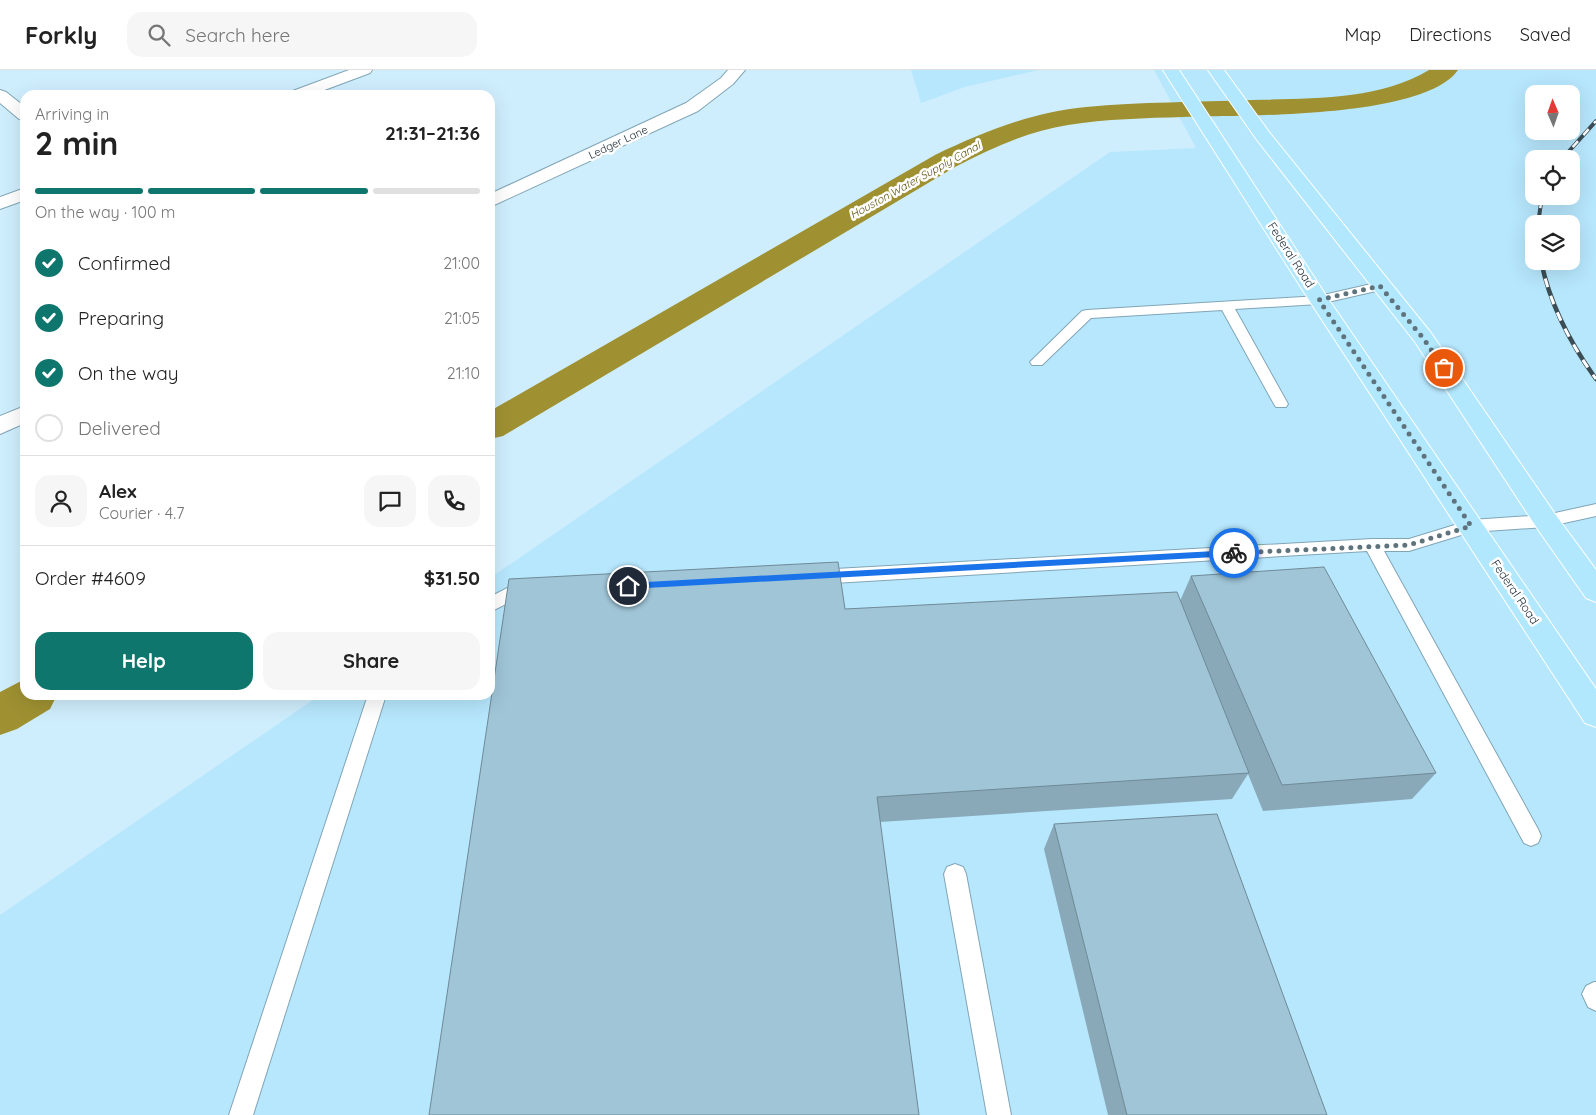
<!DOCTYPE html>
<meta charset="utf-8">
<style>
:root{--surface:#fff;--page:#f6f6f6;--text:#222;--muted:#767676;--line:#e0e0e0;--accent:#0f766e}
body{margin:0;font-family:Quicksand,sans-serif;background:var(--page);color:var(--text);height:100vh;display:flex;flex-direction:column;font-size:19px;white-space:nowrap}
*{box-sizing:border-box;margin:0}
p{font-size:16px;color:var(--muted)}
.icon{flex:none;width:28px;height:28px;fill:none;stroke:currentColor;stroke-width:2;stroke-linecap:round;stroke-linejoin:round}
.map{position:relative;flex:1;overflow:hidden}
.details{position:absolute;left:20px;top:20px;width:475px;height:610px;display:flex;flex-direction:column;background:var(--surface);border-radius:15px;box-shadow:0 5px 20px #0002}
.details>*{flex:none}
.needle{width:32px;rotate:358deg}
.controls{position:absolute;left:1525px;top:15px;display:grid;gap:10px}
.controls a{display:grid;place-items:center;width:55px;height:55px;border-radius:10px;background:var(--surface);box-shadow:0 5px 20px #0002;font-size:25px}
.pin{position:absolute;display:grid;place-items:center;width:42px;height:42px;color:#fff;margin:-21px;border:2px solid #fff;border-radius:50%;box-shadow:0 1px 5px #0007}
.courier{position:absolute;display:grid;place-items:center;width:50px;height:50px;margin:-25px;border:4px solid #1a73e8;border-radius:50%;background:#fff;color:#222;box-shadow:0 1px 6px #0007}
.head em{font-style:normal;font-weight:800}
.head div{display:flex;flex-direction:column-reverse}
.head{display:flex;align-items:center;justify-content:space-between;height:85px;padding:0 15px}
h1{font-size:32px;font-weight:800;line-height:38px}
.bar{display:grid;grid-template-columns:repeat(4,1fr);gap:8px 5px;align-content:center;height:60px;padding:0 15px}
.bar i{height:6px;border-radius:4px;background:var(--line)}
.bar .selected{background:var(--accent)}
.bar p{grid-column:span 4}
.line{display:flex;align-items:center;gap:12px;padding:0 15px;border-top:1px solid var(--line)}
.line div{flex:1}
.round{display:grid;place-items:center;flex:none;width:52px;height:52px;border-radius:15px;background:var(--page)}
ol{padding:0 15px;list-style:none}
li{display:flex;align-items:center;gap:15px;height:55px}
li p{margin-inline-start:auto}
li .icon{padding:5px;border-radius:50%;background:var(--accent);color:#fff;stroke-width:4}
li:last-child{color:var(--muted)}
li i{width:28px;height:28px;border:2px solid var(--line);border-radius:50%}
.action{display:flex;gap:10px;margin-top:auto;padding:10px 15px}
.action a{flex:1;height:58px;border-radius:15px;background:var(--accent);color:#fff;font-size:20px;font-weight:800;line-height:58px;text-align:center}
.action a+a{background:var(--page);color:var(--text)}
header{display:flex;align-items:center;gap:30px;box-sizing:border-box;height:70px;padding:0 25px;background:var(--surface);border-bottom:1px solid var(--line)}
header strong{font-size:24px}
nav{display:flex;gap:28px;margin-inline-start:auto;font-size:18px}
.search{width:350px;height:45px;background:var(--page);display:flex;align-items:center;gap:12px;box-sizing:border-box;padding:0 18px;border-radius:15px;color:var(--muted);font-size:19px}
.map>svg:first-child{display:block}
</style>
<header>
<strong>Forkly</strong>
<div class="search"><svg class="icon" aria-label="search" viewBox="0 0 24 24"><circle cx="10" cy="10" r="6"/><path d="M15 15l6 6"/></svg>Search here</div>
<nav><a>Map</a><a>Directions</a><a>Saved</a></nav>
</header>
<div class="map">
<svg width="1596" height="1045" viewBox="0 0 1596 1045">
<rect width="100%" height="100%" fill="#cfeefd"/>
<path fill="#b7e7fd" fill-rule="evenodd" d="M911,0H1039L965,17L921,33Z
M1154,0H1596V1045H0V845L320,625H490V508L1110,82L1196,78ZM1534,24H1571V61H1534ZM1534,89H1571V126H1534ZM1534,154H1571V191H1534Z"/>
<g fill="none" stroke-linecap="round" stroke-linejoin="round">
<path fill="#9f9132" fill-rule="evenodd" d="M1429,0H1458C1424,49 1242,45 1184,47C1146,48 1106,49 1068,55C1028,61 990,79 955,97L503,366L490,369V341L935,85C983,62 1032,42 1086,37C1141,32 1196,32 1252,30C1310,28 1377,31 1429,0Z
M25,609V625H57L50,639L17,659L0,665V622Z"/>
<g stroke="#80a5b6" stroke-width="2">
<path id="lane" d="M1380,212L1385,213L1387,216L1385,219L1319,234L1235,239L1288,334L1286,337H1276L1274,334L1222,240L1091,248L1042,295H1032L1030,292L1082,241L1087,240L1319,226Z
M1596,434V446L1546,457L1471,462L1409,481H1384L1538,759L1541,766L1538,773L1531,776L1524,773L1367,481L817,514L811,512L808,507L811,502L817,500L1372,469H1409L1471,450L1546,445Z
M529,514L535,516L538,521L535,526L516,529L490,542V527L513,515Z
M368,625H386L253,1045H229Z
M955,794L963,797L966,804L1011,1045H987L944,804L947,797Z
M1594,912H1596V941L1588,937L1582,924L1586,916Z"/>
</g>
<g stroke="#80a5b6" stroke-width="2">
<path id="street" d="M349,0H372L370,3L311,25H288L290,22Z
M728,0H745L733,14L698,41L490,137V124L686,33L721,8Z
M0,20L6,22L25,37V50L19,49L0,33Z
M25,118V130L0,139V127Z
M25,336V353L0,364V346Z"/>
</g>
<g stroke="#fff" stroke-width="2">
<path id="primary" d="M1163,0H1179L1329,230L1596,619V657L1585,653L1309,230Z
M1208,0H1224L1269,62L1431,263L1555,444L1596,500V532L1586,528L1537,458L1415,272L1257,70Z"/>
</g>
<use href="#lane" fill="#fff" fill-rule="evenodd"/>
<use href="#street" fill="#fff" fill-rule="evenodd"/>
<use href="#primary" fill="#b2e8fe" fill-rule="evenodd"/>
<g stroke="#3c4d56" stroke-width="4">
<path id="rail-far1" d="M1562,89L1596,51
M1538,154L1542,126"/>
</g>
<g stroke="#3c4d56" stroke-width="4.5">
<path id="rail" d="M1541,191C1550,235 1570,273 1596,309"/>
</g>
<use href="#rail-far1" stroke="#fff" stroke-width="2.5" stroke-dasharray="8" stroke-linecap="butt"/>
<use href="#rail" stroke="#fff" stroke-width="3" stroke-dasharray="9" stroke-linecap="butt"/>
</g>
<path fill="#89a9b9" d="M1191,506L1436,703L1412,729L1263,741L1248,704L1232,729L880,752L845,539L1180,531Z
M1054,754L1327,1045H1108L1044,779Z"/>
<path fill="#9fc5d7" stroke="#6f8a96" d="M838,492L845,539L1177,522L1249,703L877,727L919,1045H429L509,509Z
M1324,497L1436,703L1282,715L1191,506Z
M1217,744L1327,1045H1127L1054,754Z"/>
<path fill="#1a73e8" d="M1234,480L1238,483L1234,486L628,519L624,516L628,513Z"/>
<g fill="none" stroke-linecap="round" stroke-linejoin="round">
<path stroke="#5f737d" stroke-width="5" stroke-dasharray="0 9" d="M1234,483L1409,475L1471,456L1319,230L1380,216L1423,268L1444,298"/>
</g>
<g text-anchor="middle" stroke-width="5" stroke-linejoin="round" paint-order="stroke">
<g font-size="11" fill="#223138" stroke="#fff">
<text transform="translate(618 72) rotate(-25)" y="4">Ledger Lane</text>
</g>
<g font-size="11" font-style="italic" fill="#5e540b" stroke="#fff">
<text transform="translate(915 110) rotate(-29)" y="4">Houston Water Supply Canal</text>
</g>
<g font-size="12" fill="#223138" stroke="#fff">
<text transform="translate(1291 185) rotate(57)" y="4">Federal Road</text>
<text transform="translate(1515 522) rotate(56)" y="4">Federal Road</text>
</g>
</g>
</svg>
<div class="controls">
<a><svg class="needle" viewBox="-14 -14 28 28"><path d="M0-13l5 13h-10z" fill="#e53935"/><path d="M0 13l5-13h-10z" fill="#767676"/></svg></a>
<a><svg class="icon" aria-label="locate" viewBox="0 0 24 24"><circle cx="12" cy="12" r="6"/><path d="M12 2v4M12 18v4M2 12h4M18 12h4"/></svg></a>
<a><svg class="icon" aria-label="layers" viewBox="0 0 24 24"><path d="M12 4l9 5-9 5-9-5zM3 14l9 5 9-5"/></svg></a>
</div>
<div class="pin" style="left:1444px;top:298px;background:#ea580c"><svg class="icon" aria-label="bag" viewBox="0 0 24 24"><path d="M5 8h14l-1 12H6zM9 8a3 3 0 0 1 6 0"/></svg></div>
<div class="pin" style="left:628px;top:516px;background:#1f2937"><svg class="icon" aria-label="home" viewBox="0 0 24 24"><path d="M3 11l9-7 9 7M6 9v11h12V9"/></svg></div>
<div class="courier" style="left:1234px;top:483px"><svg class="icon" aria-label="bike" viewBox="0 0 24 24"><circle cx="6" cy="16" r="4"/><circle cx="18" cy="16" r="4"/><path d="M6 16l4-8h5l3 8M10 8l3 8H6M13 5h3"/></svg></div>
<section class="details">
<div class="head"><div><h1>2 min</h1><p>Arriving in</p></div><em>21:31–21:36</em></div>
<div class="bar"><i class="selected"></i><i class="selected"></i><i class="selected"></i><i></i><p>On the way · 100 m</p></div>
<ol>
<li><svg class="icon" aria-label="check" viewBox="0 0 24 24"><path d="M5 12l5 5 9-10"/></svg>Confirmed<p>21:00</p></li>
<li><svg class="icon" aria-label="check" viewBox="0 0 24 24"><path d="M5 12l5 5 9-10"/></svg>Preparing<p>21:05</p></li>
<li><svg class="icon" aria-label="check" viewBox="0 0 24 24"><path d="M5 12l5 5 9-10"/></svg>On the way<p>21:10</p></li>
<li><i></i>Delivered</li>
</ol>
<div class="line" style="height:90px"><a class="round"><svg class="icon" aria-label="person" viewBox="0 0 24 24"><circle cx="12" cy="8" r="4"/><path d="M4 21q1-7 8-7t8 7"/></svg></a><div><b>Alex</b><p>Courier · 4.7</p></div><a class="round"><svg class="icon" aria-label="chat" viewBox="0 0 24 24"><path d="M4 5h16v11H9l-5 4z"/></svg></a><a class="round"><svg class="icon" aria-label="phone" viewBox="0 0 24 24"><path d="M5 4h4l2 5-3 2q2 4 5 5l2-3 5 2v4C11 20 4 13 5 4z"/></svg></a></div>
<div class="line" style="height:65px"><div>Order #4609</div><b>$31.50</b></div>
<div class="action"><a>Help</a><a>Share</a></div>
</section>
</div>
